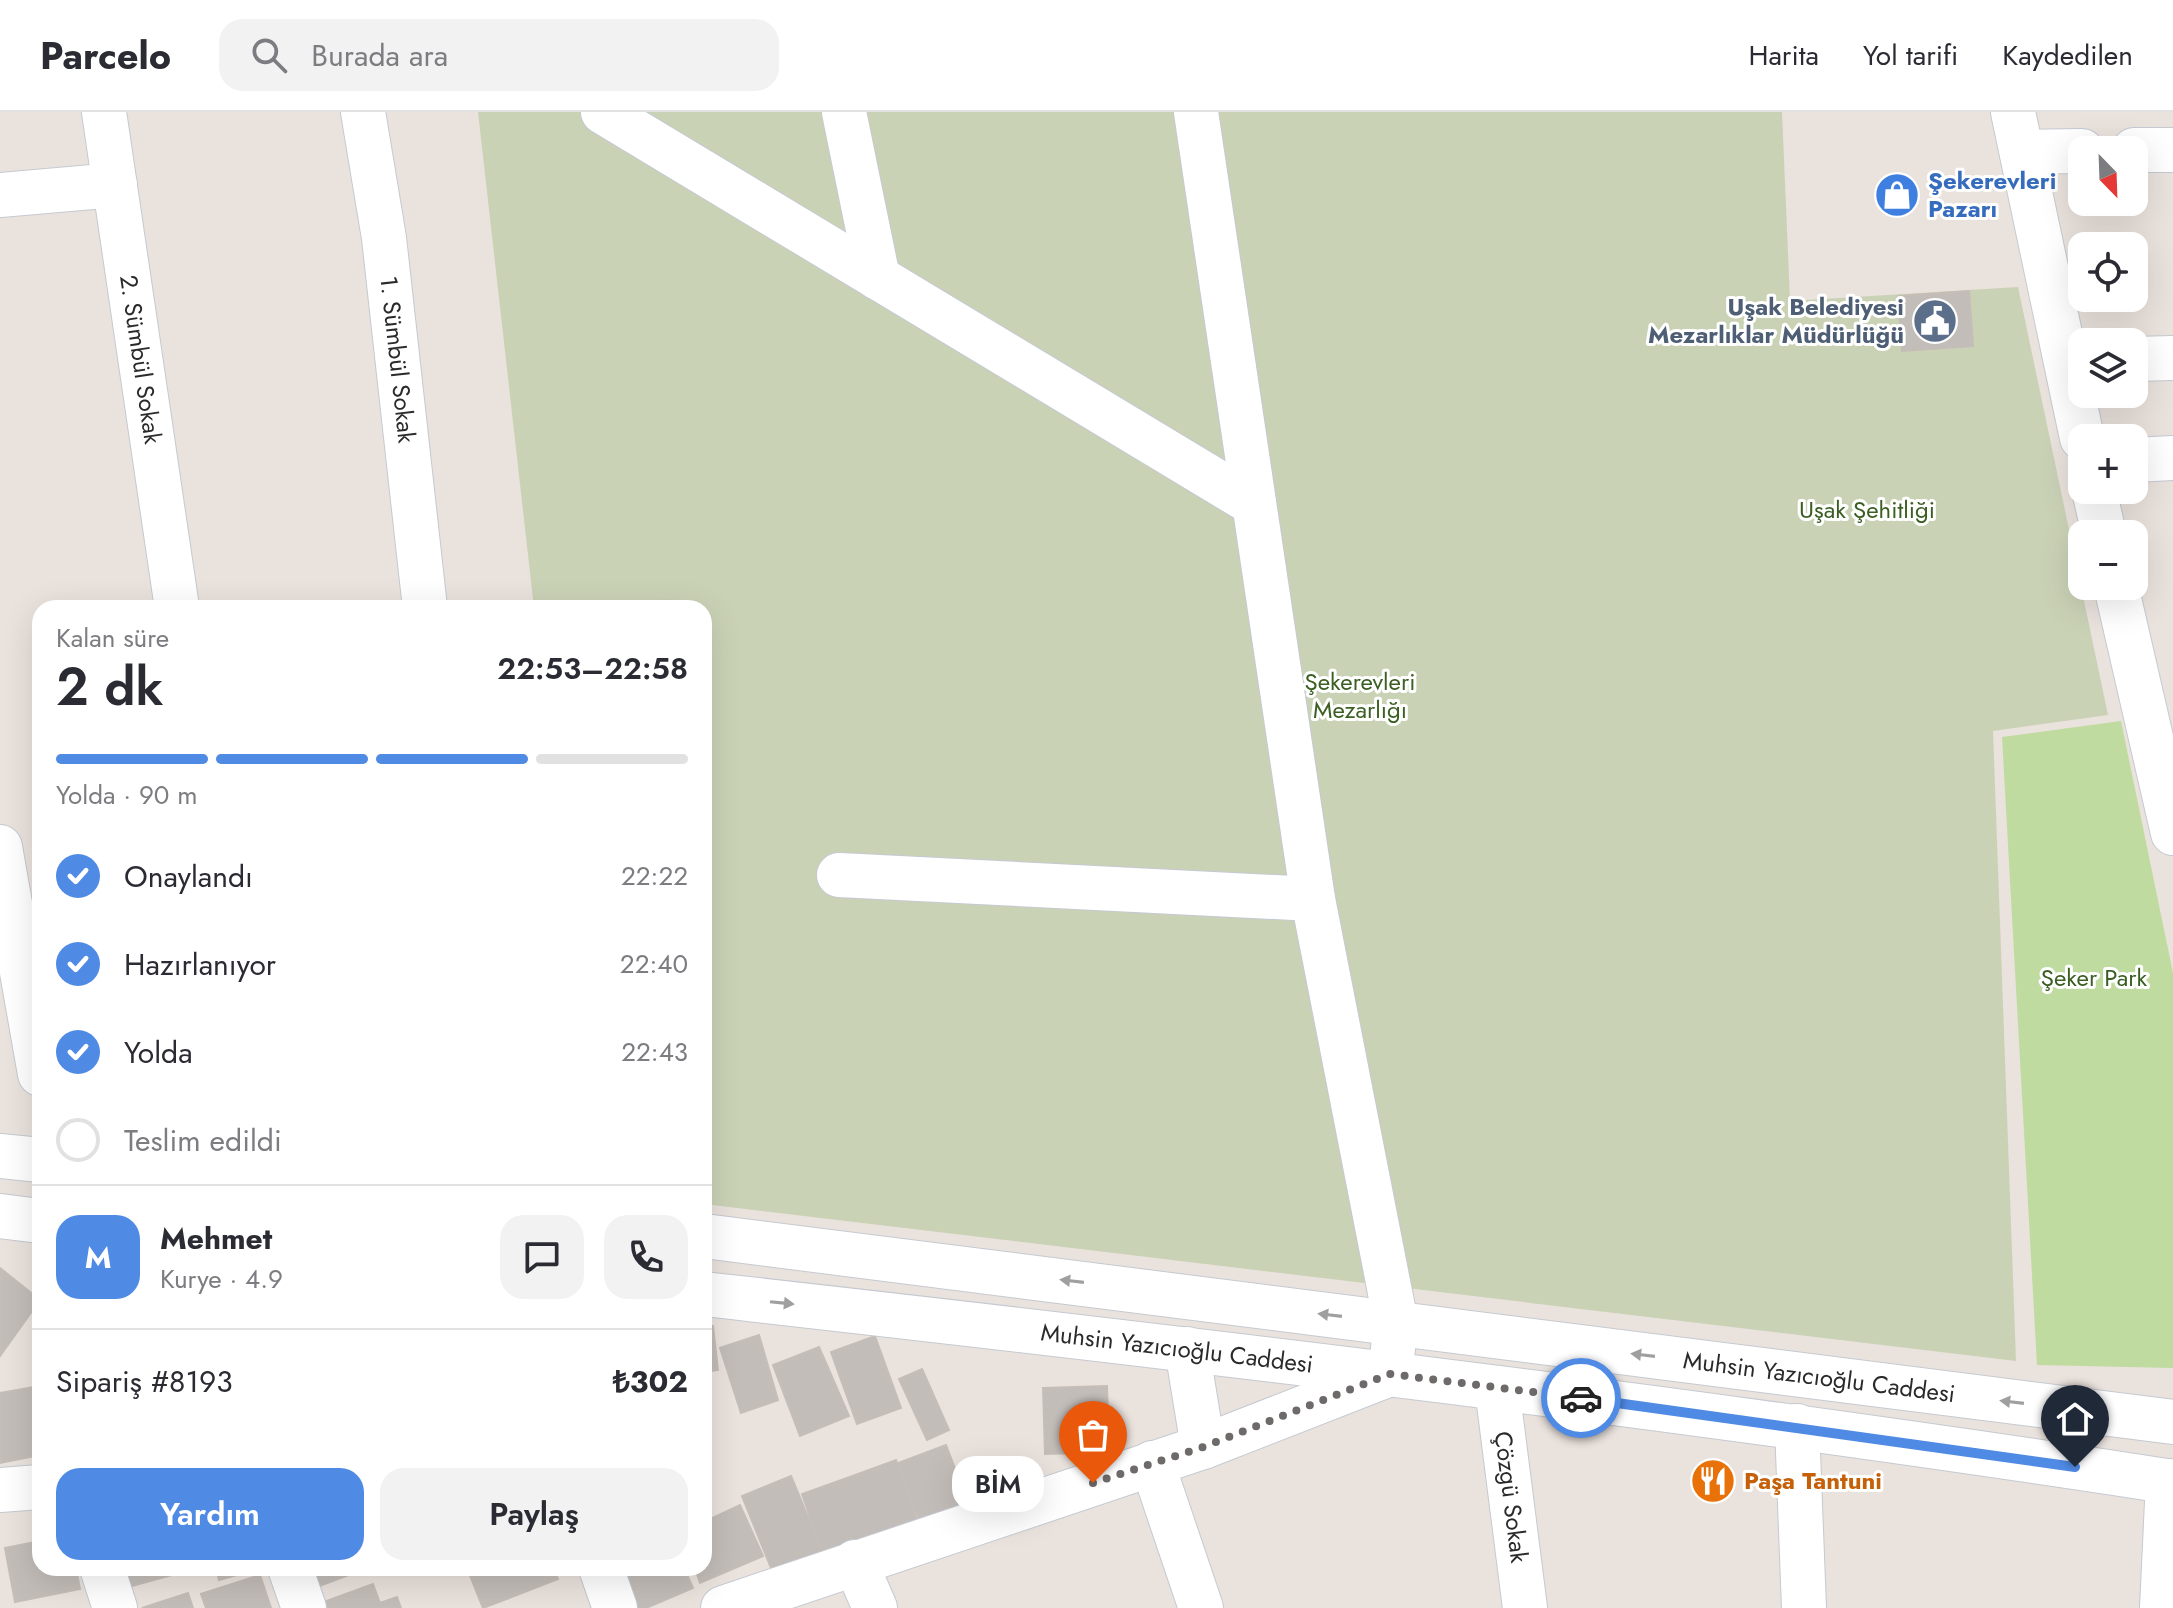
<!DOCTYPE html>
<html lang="tr">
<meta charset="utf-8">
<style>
:root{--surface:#fff;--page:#f2f2f3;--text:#2b2b33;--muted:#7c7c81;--line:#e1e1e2;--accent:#4f8ae5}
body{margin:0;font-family:Jost,sans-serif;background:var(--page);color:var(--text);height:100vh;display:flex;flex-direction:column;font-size:30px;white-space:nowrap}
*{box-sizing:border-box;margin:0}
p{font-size:26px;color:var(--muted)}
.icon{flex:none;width:44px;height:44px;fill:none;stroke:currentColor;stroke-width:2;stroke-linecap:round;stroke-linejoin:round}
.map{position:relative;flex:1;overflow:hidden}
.drawer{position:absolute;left:32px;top:488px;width:680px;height:976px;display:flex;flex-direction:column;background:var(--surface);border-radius:24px;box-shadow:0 8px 32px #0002}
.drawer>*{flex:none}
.needle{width:52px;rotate:157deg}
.controls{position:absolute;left:2068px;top:24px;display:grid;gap:16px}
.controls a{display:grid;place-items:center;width:80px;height:80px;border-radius:16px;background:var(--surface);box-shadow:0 8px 32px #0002;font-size:40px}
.pin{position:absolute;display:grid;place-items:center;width:68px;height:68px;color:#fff;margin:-82px -34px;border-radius:50% 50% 50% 0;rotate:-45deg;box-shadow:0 0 8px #0007}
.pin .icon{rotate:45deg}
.courier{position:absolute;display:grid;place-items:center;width:80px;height:80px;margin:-40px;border:6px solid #4f8ae5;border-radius:50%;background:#fff;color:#222;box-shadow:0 2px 10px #0007}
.bubble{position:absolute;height:56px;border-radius:24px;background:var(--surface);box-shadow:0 8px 32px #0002;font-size:26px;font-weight:600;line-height:56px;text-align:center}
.headline em{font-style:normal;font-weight:600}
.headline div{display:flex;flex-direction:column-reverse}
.headline{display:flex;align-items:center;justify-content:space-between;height:136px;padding:0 24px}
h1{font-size:52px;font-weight:600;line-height:60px}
.bar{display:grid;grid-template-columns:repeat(4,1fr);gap:12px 8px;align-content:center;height:96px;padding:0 24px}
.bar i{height:10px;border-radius:6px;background:var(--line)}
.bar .on{background:var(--accent)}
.bar p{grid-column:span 4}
.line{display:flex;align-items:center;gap:20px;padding:0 24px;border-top:2px solid var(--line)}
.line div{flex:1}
.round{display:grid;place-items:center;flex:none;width:84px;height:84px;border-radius:24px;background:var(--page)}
ol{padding:0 24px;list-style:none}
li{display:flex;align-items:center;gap:24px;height:88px}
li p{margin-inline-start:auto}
li .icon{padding:8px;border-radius:50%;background:var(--accent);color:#fff;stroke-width:4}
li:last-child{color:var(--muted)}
li i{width:44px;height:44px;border:4px solid var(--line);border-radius:50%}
.primary-button{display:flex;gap:16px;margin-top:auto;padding:16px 24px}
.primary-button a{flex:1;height:92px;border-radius:24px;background:var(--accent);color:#fff;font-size:32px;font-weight:600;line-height:92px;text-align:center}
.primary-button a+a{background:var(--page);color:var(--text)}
header{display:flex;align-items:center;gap:48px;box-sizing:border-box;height:112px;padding:0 40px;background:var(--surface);border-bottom:2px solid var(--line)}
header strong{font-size:38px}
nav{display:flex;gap:44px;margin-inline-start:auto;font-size:28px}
.search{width:560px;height:72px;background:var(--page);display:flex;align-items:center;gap:20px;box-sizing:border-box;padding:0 28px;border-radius:24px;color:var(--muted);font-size:30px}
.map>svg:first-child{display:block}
</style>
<header>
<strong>Parcelo</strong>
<div class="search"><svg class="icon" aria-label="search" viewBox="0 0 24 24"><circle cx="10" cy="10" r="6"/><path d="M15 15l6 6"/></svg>Burada ara</div>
<nav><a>Harita</a><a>Yol tarifi</a><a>Kaydedilen</a></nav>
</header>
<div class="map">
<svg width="2173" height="1496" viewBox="0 0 2173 1496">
<rect width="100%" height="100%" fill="#eae2dd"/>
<path fill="#c0dba0" d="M2121,609L2173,861V1256L2037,1253L2002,625Z"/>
<path fill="#cad2b6" d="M478,0H1782L1790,189L2018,175L2108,603L1993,619L2016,1249L704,1092V496H534Z"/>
<path fill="#c3bdb9" stroke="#c5bdb7" stroke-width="2" d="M1969,179L1973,234L1902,239L1898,184Z
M0,1156L40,1188L0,1244Z
M704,1214H713L718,1258L704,1260Z
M759,1223L778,1288L741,1301L720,1236Z
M875,1224L901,1296L857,1312L831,1240Z
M819,1235L849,1304L800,1324L773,1253Z
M922,1257L949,1318L927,1328L899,1267Z
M40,1274V1343L0,1351V1281Z
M1107,1274L1109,1340L1045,1342L1043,1276Z
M946,1333L972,1401L924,1420L898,1351Z
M896,1348L917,1408L865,1426L844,1367Z
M791,1364L823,1441L773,1461L742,1384Z
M844,1367L865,1426L823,1441L802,1382Z
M740,1393L763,1444L700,1471L695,1456H704V1410Z
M40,1429V1456H76L80,1477L15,1490L5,1436Z
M127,1456H190V1458L132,1474Z
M216,1456H258L259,1457L219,1468Z
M310,1456H367L317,1475Z
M467,1456H553L558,1467L483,1496Z
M619,1456H684L693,1476L646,1496H636Z
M260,1463L271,1496H206L201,1482Z
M373,1472L380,1491L397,1485L401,1496H320L318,1492Z
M188,1481L193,1496H142Z"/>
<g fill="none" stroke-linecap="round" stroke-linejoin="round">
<g stroke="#c5cad2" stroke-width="46">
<g id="minor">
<path id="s1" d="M104,0L177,496"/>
<path id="s2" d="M363,0L384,126L425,496"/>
<path d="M603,0L1254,392"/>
<path d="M844,0L878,166"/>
<path d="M2013,0L2082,326"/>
<path d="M2134,38H2173"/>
<path d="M2022,40L2082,39"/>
<path d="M0,83L115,73"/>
<path d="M2134,247L2173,246"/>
<path d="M2134,348L2173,346"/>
<path d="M2094,378L2104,422"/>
<path d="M2116,474L2173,721"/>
<path d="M0,735L40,962"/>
<path d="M839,763L1313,787"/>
<path d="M0,1044L40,1048"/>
<path d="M0,1104L40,1109"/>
<path id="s3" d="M704,1124L2173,1310"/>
<path id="s4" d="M704,1182C1195,1237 1685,1295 2173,1370"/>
<path d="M1187,1237L1203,1335"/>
<path id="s5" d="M1497,1276L1525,1496"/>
<path d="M1797,1314L1804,1496"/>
<path d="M1152,1351L1201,1496"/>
<path d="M0,1378L40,1375"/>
<path d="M855,1450L875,1496"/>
<path d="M102,1456L115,1496"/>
<path d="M290,1456L304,1496"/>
<path d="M601,1456L615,1496"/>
<path d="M723,1496L1203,1335L1390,1262L1396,1211L1313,787L1196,0"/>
<path d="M2162,1496L2168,1369"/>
</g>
</g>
<use href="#minor" stroke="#fff" stroke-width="44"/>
</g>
<defs><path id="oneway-solid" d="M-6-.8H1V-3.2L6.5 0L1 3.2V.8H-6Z" transform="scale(2)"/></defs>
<g fill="#9f9f9f">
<use href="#oneway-solid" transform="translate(1072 1169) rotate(-173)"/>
<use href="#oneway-solid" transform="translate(782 1191) rotate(6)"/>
<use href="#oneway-solid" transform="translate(1330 1203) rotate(-173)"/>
<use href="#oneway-solid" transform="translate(1643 1243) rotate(-173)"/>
<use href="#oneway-solid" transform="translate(2012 1290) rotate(-173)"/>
</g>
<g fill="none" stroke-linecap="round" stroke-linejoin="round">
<path stroke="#6d6a69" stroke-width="8" stroke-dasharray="0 14.4" d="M1093,1371L1203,1335L1390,1262L1581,1286"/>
<path stroke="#4f8ae5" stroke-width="10" d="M1581,1286L2075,1355"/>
</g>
<defs>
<g id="shop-disc" transform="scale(2.3)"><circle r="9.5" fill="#3f7fe0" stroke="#fff"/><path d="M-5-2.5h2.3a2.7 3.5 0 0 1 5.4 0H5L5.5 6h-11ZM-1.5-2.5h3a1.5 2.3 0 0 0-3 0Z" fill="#fff"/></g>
<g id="civic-disc" transform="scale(2.3)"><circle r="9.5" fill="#5c6f8a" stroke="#fff"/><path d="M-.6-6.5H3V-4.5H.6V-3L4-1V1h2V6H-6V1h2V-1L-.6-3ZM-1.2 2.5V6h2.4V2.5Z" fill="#fff"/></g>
<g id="restaurant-disc" transform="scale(2.3)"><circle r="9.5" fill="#e8710a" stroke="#fff"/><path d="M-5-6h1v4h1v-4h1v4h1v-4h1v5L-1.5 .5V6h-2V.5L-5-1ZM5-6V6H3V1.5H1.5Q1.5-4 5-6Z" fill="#fff"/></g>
</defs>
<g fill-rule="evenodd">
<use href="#shop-disc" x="1897" y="83"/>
<use href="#civic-disc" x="1935" y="209"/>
<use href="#restaurant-disc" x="1713" y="1369"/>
</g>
<g text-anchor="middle" stroke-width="6" stroke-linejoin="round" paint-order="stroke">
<g font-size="24" font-weight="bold" fill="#366cbe" stroke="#fff" text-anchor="start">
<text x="1928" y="77">Şekerevleri<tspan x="1928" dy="28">Pazarı</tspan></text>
</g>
<g font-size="24" font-weight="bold" fill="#4e5e75" stroke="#fff" text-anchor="end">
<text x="1904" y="203">Uşak Belediyesi<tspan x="1904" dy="28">Mezarlıklar Müdürlüğü</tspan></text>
</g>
<g font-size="24" fill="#2a2a2a" stroke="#fff">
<text dy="8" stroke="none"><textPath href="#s1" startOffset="250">2. Sümbül Sokak</textPath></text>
<text dy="8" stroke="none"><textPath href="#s2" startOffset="250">1. Sümbül Sokak</textPath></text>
<text dy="8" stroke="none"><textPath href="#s4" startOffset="476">Muhsin Yazıcıoğlu Caddesi</textPath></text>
<text dy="8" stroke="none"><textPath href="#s3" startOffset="1124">Muhsin Yazıcıoğlu Caddesi</textPath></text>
<text dy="8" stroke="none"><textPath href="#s5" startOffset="110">Çözgü Sokak</textPath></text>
</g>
<g font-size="24" fill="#3b5f22" stroke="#fff">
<text x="1867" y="406">Uşak Şehitliği</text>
<text x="1360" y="578">Şekerevleri<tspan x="1360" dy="28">Mezarlığı</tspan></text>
<text x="2094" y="874">Şeker Park</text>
</g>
<g font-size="24" font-weight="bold" fill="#c56008" stroke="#fff" text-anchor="start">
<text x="1744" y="1377">Paşa Tantuni</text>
</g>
</g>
</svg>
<div class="controls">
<a><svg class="needle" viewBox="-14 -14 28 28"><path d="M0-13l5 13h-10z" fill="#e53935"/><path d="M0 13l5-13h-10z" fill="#7c7c81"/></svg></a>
<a><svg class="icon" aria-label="locate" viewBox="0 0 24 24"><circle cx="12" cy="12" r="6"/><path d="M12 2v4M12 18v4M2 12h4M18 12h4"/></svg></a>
<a><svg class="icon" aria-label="layers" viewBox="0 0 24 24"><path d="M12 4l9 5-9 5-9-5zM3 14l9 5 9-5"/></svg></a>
<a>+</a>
<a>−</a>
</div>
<div class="pin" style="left:1093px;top:1371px;background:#ea580c"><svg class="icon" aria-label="bag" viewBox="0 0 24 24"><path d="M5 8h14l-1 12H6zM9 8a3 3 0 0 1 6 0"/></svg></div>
<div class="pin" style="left:2075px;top:1355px;background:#1f2937"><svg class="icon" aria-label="home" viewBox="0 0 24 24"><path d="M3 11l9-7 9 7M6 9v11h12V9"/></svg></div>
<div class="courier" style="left:1581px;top:1286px"><svg class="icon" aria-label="car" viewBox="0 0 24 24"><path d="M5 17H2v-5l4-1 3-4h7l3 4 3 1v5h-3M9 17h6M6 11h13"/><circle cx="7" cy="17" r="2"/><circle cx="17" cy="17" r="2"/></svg></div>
<div class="bubble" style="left:952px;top:1344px;width:92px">BİM</div>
<section class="drawer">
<div class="headline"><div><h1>2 dk</h1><p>Kalan süre</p></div><em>22:53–22:58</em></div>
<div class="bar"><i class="on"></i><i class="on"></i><i class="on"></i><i></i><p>Yolda · 90 m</p></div>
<ol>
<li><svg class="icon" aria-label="check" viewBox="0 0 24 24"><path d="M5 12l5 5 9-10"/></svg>Onaylandı<p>22:22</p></li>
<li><svg class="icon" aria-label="check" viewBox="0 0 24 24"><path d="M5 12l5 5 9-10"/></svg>Hazırlanıyor<p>22:40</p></li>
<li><svg class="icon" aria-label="check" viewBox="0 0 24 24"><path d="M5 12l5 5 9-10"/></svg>Yolda<p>22:43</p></li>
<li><i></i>Teslim edildi</li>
</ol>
<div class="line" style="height:144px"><b class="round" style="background:var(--accent);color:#fff">M</b><div><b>Mehmet</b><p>Kurye · 4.9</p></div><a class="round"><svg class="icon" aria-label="chat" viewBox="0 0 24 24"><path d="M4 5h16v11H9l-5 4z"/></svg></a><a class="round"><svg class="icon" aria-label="phone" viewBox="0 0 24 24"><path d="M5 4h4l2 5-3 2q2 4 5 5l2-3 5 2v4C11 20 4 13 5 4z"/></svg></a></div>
<div class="line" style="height:104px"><div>Sipariş #8193</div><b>₺302</b></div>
<div class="primary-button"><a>Yardım</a><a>Paylaş</a></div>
</section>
</div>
